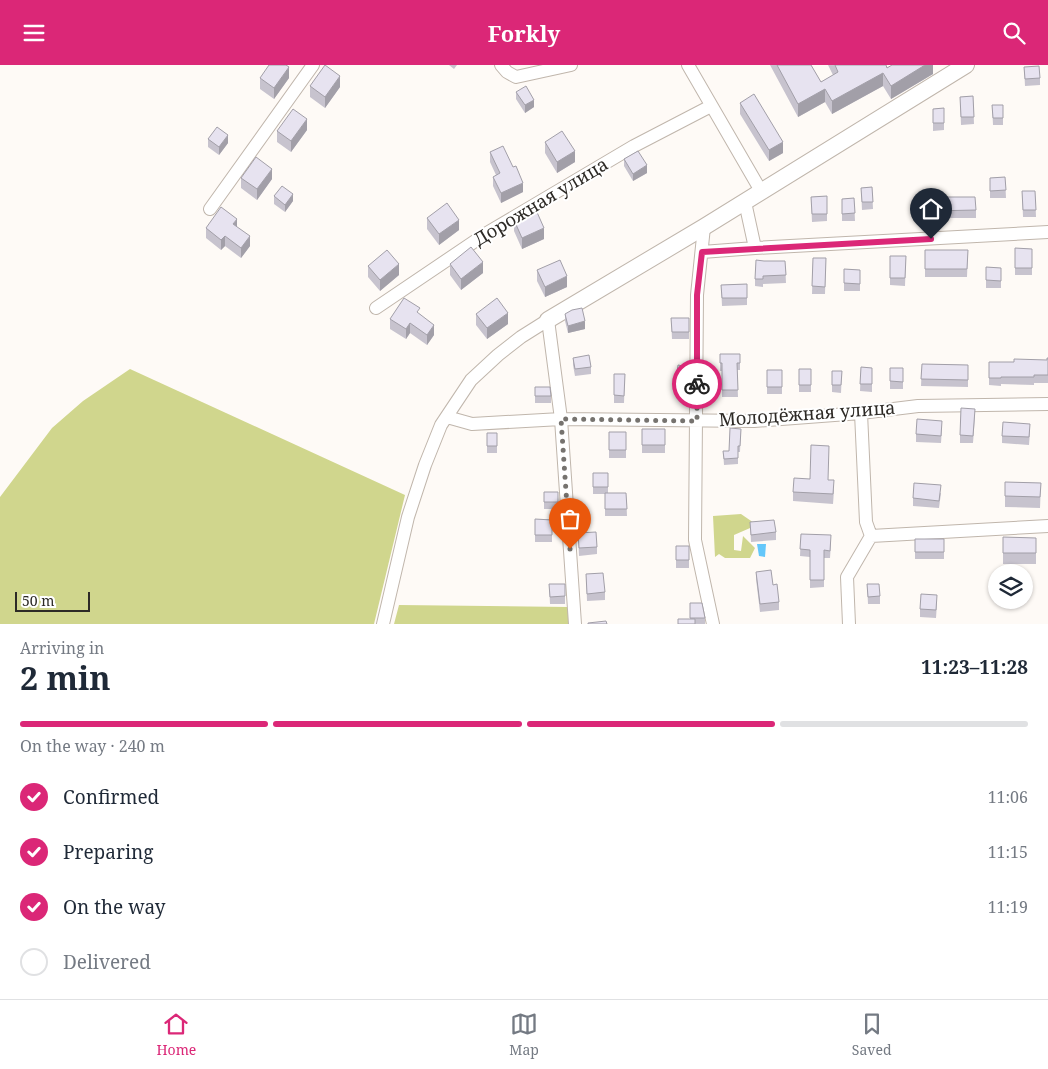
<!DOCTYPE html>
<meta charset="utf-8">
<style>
:root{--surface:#fff;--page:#f6f6f7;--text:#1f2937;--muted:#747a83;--line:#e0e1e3;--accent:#db2777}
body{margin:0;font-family:"Noto Serif",serif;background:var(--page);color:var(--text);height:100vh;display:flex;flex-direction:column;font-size:19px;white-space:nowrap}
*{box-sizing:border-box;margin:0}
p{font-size:16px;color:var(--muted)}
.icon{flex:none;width:28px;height:28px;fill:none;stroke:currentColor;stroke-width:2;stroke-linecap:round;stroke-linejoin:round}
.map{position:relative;height:559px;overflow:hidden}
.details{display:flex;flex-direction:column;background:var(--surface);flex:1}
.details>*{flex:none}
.fabs{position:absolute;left:988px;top:499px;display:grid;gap:10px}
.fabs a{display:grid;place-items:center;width:45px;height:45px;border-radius:50%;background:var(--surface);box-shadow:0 1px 4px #0004;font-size:25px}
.scale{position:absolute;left:15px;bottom:12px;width:75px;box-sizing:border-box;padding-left:5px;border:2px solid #2d2a26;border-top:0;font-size:14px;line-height:18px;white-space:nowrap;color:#2d2a26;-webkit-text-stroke:4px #fff;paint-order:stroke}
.pin{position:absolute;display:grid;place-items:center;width:42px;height:42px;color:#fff;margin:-51px -21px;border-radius:50% 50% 50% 0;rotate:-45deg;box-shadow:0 0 5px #0007}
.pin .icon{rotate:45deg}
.courier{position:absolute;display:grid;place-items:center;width:50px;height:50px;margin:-25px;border:4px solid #db2777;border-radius:50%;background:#fff;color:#222;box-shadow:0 1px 6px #0007}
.headline em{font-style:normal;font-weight:700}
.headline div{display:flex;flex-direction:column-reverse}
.headline{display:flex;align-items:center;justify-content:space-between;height:85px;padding:0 20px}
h1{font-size:32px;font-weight:700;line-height:38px}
.bar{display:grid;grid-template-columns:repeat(4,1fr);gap:8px 5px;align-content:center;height:60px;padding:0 20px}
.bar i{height:6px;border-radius:4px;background:var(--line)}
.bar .current{background:var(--accent)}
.bar p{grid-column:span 4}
ol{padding:0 20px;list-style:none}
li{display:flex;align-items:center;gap:15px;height:55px}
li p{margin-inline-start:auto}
li .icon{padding:5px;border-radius:50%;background:var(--accent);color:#fff;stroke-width:4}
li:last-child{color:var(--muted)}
li i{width:28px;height:28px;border:2px solid var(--line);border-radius:50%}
header{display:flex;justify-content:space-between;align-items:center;height:65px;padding:0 20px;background:var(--accent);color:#fff;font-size:22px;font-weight:700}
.tabs{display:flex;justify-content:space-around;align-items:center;height:70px;border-top:1px solid var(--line);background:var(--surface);font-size:14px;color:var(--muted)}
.tabs a{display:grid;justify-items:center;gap:2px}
.tabs .current{color:var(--accent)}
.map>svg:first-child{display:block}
</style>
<header><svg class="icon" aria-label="menu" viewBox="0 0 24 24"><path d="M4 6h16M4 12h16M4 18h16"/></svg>Forkly<svg class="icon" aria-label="search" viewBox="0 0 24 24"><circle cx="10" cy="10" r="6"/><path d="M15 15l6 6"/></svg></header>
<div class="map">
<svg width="1048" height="559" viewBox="0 0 1048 559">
<rect width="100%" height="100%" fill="#fefaf6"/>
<path fill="#d0d68d" d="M130,304L405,430L374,559H0V432L52,363L83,336Z
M741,449L757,460L734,470V485L741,486L743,471L755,483L750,493H725L719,489L715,492L713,451Z
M399,540L568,542V559H394Z"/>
<path fill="#64c7fa" d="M757,479H766L765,492L759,491Z"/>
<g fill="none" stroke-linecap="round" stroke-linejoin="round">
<g stroke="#c0b6ac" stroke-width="14">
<path id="street" d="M501,0L507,7L516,12L571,0
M688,0L761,126
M745,137L755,183L1048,167
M210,144L313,0
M704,162L697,230L695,475L713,559
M702,187L755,183
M376,243L487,168L634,81L711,41
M861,348L866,457L871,471L1048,461
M447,352L472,359L561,354L754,356L861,348L918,341L1048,339
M383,559L408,452L425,400L441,360L471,315L498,290L521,272L548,255L561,354L575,559
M849,559L847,512L871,471"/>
</g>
<g stroke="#c0b6ac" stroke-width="18">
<path id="secondary" d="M548,255L704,162L966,0"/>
</g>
<use href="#street" stroke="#fff" stroke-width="12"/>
<use href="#secondary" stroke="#fff" stroke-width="16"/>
</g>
<path fill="#c7c3ce" d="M449,0H457L454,4Z
M770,0H811L821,17L833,10L828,0H886L887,3L933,0V9L891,34L883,21L832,49L825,37L798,52Z
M1024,2L1040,13V20L1025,21Z
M260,13H289L274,34L260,24Z
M310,21L340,22L325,43L310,32Z
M516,27L534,42L525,48L516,34Z
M973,31L974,59L961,60L960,32Z
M740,38L783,88L769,96L740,49Z
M992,40H1003V60H993Z
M944,43V65L933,66V44Z
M307,65L291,87L277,77V66Z
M208,74L228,78L219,90L208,82Z
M545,77L575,97L557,108L545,88Z
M490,87L523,127L501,138L493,121V112L496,110L490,97Z
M624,94L647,108L633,116L624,101Z
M1005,112L1006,133H990V113Z
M241,113L272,114L257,135L241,123Z
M872,122L873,144L862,145L861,123Z
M1022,126H1035L1036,152H1023Z
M274,131L293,136L285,147L274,139Z
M827,131V156L812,157L811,132Z
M931,132L976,145V153H931Z
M854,133L855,156H842V134Z
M427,153L459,165L439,180L427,164Z
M514,155L544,174L522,184L514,166Z
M237,162L250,181L241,193L225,181L221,185L206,173V163Z
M1015,183L1032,184V210H1015Z
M925,185H968L967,212H925Z
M890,191H906L905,221L890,220Z
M813,193H826L825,229H812Z
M764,196H785L786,218L763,219V222L755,221V214Z
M450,199L483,208L461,225L450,210Z
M368,201L399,210L380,226L368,212Z
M986,202L1001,203V223H986Z
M844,204L860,205V226H844Z
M537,205L567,222L545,232L537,216Z
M747,219V240L722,241L721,220Z
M420,249L434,270L427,280L410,268L406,274L390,264V254Z
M476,249L508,259L487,274L476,260Z
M565,249L585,264L568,268L565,256Z
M671,253H689V274H672Z
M720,289H740V305H737L738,332H722V306H720Z
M573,293L591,302V309L575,311L573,300Z
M1048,293V318H1034V320L1001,319V321L989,320V297H1014L1047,295Z
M922,299L968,300V322L921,321Z
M861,302L872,303V327L860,326Z
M890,303H903V324H890Z
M799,304H811V327H799Z
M767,305H782V329H767Z
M832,306H842L841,328L832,327Z
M614,309H625L624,338H614Z
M688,309L686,324L676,322V315Z
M535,322L551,331V338H535Z
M975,351L973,378H960V370Z
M942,363L941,378L916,377V369Z
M642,364H665V388H642Z
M741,364L740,387H738V399L724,400L723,386H729Z
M1030,366L1029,380L1002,378V371Z
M609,367H626V393H609Z
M487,368H497V388H487Z
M593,408H608V428H626L627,451H605V429H593Z
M828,415L834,425L833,439L793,436V427Z
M1005,417L1041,418L1040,443L1005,442Z
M544,427H558V444H544Z
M941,428L939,443L913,441V433Z
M535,454L552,455V477H535Z
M750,457L776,467V475L751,477Z
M578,468L597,482V489L579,491Z
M801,469L831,478L830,493H824V522L810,523V492L800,491Z
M1003,472L1036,473V499H1003Z
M915,474H944V494H915Z
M676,481H689V503H676Z
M756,507L773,520L779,537V545L760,547L756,514Z
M586,509L605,527V535L587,536Z
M549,519L565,531V539H550Z
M867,519L880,531V539H868Z
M690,538L705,553V559H678L690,554Z
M937,538L936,553L920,552V544Z"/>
<path fill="#a29fa8" d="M925,0H933V9L891,34V21Z
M289,2V13L274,34V23Z
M883,8V21L832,49V36Z
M340,11V22L325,43V32Z
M825,24V37L798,52V39Z
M534,35V42L525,48V40Z
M307,54V65L291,87V76Z
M228,70V78L219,90V82Z
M783,77V88L769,96V85Z
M575,86V97L557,108V97Z
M647,100V108L633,116V109Z
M272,104V114L257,135V124Z
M523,118V127L501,138V128Z
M293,129V136L285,147V140Z
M237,154V164L233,159Z
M459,155V165L439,180V169Z
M544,163V174L522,184V173Z
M225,171V181L221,185V175Z
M250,171V181L241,193V183Z
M483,197V208L461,225V214Z
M399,199V210L380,226V215Z
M567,211V222L545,232V222Z
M508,248V259L487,274V263Z
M585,256V264L568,268V261Z
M410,258V268L406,274V264Z
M434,260V270L427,280V270Z
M688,302V309L686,324V316Z"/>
<path fill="#e7e3f0" stroke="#a29fa8" d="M269,0H286L289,2L274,23L260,13Z
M325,0L340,11L325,32L310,21Z
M777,0H811L821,17L838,7L835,0H886L887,3L892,0H925L891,21L883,8L832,36L825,24L798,39Z
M1039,1L1040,13L1025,14L1024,2Z
M526,21L534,35L525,40L516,27Z
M754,29L783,77L769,85L740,38Z
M973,31L974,52H961L960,32Z
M992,40H1003V53H993Z
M944,43V58H933V44Z
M293,44L307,54L291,76L277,66Z
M217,62L228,70L219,82L208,74Z
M562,66L575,86L557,97L545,77Z
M503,81L513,102L516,101L523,118L501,128L493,112L500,108L490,87Z
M638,86L647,100L633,109L624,94Z
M256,92L272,104L257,124L241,113Z
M1005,112L1006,125L990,126V113Z
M282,121L293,129L285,140L274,131Z
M872,122L873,137H862L861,123Z
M1022,126H1035L1036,145H1023Z
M827,131V149H812L811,132Z
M931,132H975L976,145L931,146Z
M854,133L855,148L842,149V134Z
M447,138L459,155L439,169L427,153Z
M221,142L237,154L233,159L250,171L241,183L225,171L221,175L206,163Z
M536,145L544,163L522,173L514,155Z
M471,182L483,197L461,214L450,199Z
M1015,183L1032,184V203H1015Z
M387,185L399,199L380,215L368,201Z
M925,185H968L967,204H925Z
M890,191H906L905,213H890Z
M813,193H826L825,222L812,221Z
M560,195L567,211L545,222L537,205Z
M756,195L764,196H785L786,210L763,211V214H755Z
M986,202L1001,203V216L986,215Z
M844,204L860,205V219L844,218Z
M747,219V233H722L721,220Z
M404,233L420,243L417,247L434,260L427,270L410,258L406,264L390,254Z
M497,233L508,248L487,263L476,249Z
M582,243L585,256L568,261L565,249L572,245Z
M671,253H689V267H672Z
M720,289H740V298H737L738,325H722V298H720Z
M589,290L591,302L575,304L573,293Z
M1047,293H1048V310H1034V312H1001V313H989V297H1014V294L1047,295Z
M922,299L968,300V315L921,314Z
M678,300L688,302L686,316L676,315Z
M861,302L872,303V319H860Z
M890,303H903V317L890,316Z
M799,304H811V320H799Z
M767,305H782V322H767Z
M832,306H842L841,320H832Z
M614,309H625L624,331L614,330Z
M535,322H550L551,331H535Z
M961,343L975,344L973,371L960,370Z
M917,354L942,356L941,371L916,369Z
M1003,357L1030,359L1029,372L1002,371Z
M730,363L741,364L740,381H738V393L724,394L723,386H729Z
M642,364H665V380H642Z
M609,367H626V385H609Z
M487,368H497V381H487Z
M811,380L829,381L828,415H834L833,429L793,427L794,413L810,414Z
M593,408H608V422H593Z
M1005,417L1041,418L1040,432L1005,431Z
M914,418L941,420L939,436L913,433Z
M544,427H558V437H544Z
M605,428H626L627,444H605Z
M535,454L552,455V470H535Z
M774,455L776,467L751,470L750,457Z
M596,467L597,482L579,483L578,468Z
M801,469L831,470L830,486L824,485V515H810V485L800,484Z
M1003,472L1036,473V488H1003Z
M915,474H944V487H915Z
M676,481H689V495H676Z
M771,505L773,520L777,519L779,537L760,539L756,507Z
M603,508L605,527L587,529L586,509Z
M549,519H565V531L550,532Z
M867,519H879L880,531L868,532Z
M921,529L937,530L936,545L920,544Z
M690,538H702L705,553H690Z
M678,554H695V559H678Z
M606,556L607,559H588V558Z"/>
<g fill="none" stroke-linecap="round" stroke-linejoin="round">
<path stroke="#76736f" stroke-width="5" stroke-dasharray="0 9" d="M570,484L561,354L697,356V319"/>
<path stroke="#db2777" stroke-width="6" d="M697,319V230L702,187L931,174"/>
</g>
<g text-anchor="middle" stroke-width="4" stroke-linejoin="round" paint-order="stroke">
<g font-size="18" fill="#2d2a26" stroke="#fff">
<text transform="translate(541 137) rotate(-31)" y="6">Дорожная улица</text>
<text transform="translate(807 349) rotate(-4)" y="6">Молодёжная улица</text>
</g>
</g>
</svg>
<div class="fabs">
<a><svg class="icon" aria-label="layers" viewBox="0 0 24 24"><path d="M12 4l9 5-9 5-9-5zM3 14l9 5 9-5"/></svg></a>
</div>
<div class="scale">50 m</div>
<div class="pin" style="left:570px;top:484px;background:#ea580c"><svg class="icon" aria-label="bag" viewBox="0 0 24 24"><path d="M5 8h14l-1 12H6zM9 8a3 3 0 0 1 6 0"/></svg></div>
<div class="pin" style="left:931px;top:174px;background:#1f2937"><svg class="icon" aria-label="home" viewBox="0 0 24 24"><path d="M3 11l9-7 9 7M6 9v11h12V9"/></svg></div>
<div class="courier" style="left:697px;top:319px"><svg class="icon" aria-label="bike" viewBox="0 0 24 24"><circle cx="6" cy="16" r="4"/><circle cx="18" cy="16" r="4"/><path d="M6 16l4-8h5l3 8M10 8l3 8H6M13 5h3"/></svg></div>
</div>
<section class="details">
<div class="headline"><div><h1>2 min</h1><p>Arriving in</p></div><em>11:23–11:28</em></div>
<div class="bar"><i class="current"></i><i class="current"></i><i class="current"></i><i></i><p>On the way · 240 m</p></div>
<ol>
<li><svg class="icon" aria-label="check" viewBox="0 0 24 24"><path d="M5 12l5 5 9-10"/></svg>Confirmed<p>11:06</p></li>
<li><svg class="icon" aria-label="check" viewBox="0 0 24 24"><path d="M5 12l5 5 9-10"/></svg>Preparing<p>11:15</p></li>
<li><svg class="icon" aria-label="check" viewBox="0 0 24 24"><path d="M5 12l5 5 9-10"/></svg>On the way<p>11:19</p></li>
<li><i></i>Delivered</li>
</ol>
</section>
<nav class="tabs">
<a class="current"><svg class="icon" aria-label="home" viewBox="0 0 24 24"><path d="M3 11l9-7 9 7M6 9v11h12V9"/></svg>Home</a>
<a><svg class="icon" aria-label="map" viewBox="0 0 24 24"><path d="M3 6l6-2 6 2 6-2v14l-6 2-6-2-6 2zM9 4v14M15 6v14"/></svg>Map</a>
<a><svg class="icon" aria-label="saved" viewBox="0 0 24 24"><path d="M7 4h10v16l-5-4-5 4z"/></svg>Saved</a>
</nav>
